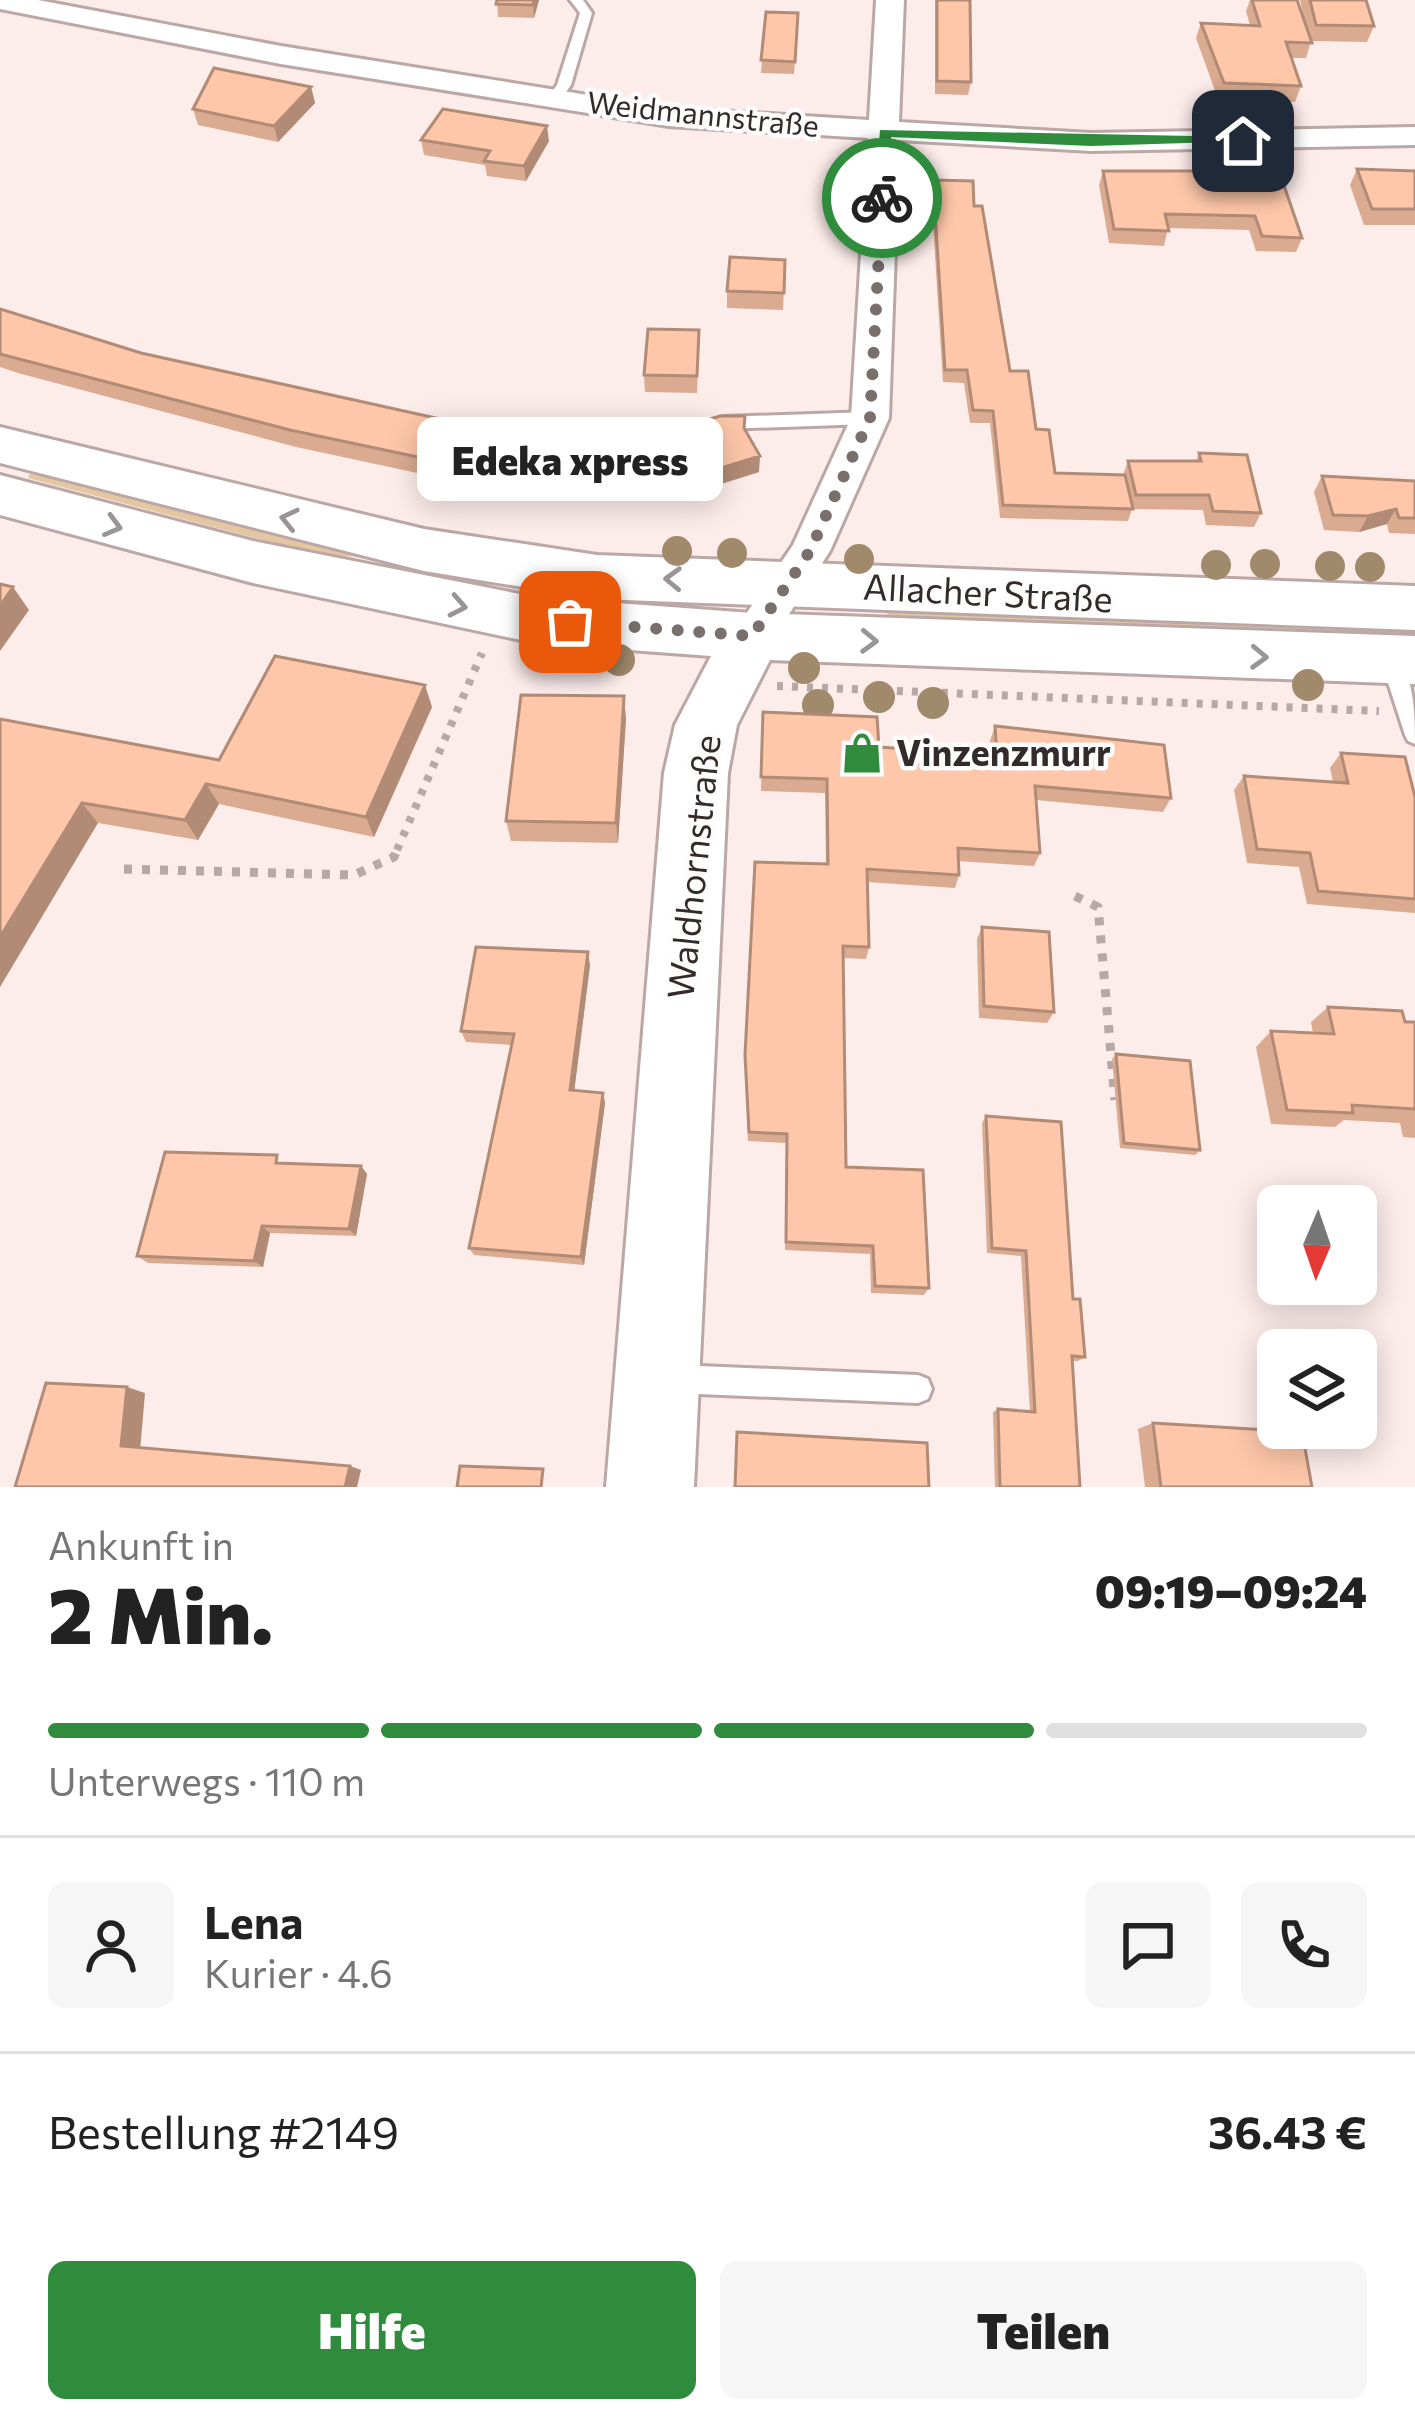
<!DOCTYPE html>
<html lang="de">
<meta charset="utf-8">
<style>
:root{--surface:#fff;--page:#f6f6f6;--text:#222;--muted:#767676;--line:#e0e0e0;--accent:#308c3d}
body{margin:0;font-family:Commissioner,sans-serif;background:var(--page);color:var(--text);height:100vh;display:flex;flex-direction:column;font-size:45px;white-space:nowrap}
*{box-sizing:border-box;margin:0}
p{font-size:39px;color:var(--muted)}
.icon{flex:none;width:66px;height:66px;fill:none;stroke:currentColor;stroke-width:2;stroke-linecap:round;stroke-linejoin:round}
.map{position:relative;height:1487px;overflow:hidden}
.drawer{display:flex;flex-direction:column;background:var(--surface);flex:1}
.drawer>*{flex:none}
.needle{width:78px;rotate:182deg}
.controls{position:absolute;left:1257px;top:1185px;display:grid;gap:24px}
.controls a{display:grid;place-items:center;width:120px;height:120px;border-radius:18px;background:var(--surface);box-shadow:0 6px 30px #0003;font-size:60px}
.pin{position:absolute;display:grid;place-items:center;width:102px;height:102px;color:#fff;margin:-51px;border-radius:24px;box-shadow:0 6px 18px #0006}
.courier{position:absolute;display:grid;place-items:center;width:120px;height:120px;margin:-60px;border:9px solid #308c3d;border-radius:50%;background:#fff;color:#222;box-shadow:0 3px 15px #0007}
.bubble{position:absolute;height:84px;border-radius:18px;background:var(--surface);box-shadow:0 6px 30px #0003;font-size:39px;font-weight:800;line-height:84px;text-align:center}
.head em{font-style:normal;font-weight:800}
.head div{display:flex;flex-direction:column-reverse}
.head{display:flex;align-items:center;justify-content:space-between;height:204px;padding:0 48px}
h1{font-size:78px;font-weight:800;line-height:90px}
.bar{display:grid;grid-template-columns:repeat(4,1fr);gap:18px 12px;align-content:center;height:144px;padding:0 48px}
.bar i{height:15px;border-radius:9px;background:var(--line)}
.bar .current{background:var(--accent)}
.bar p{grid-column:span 4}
.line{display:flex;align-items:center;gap:30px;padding:0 48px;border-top:3px solid var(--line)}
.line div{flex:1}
.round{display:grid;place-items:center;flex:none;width:126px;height:126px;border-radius:18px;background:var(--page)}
.action{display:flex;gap:24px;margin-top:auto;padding:24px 48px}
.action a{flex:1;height:138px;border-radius:18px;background:var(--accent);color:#fff;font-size:48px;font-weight:800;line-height:138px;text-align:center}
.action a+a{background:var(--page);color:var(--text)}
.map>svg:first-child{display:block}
</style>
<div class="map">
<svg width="1415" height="1487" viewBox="0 0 1415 1487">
<rect width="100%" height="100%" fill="#fcecea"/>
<path fill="#e4c7a1" d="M30,473L310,544L356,541L386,554L343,557L304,551L28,478Z
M890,608L1200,622L1249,610L1415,617V635L885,618Z"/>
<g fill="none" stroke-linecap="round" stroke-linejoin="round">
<g stroke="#bba8a6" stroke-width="6">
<path id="lane" d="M570,0H583L592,13L571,85L559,102L554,103L547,99L557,85L580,13Z
M870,412L879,418L870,424L723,429L714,423L723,417Z
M1391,653C1415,669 1415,716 1415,744L1408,741L1405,735L1381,661Z
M675,1365L918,1375L928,1379L932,1389L928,1399L918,1403L675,1393L665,1389L661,1379L665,1369Z"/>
</g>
<g stroke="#bba8a6" stroke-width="6">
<path id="street" d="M0,0H38L281,46L669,108L869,120L876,0H904L899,122L1091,133L1415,127V145L1091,151L899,140L889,418L830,551L767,648L752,653L737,648L731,636L793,545L851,418L868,138L669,126L281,64L0,9Z"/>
</g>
<g stroke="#bba8a6" stroke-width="6">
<path id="secondary" d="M0,427L424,529L597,555L1415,586V630L597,599L424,571L0,463Z
M0,475L253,541L535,597L752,613L1415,636V684L770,660L737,725L728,773L694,1487H606L664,773L675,725L711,656L535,643L253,583L0,515Z"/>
</g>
<path stroke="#b5a8a6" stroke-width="8" stroke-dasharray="6 9" stroke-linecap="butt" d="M777,686L1379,711
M397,850L482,653"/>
<path stroke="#b5a8a6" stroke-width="9" stroke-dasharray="8 10" stroke-linecap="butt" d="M124,869L354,875L394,857L398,847
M1075,896L1098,907L1115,1100"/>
<use href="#lane" fill="#fff" fill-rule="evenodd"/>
<use href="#street" fill="#fff" fill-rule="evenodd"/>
<use href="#secondary" fill="#fff" fill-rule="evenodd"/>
</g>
<g fill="#a1896c">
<circle cx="677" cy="551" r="15"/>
<circle cx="732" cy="553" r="15"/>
<circle cx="859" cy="559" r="15"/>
<circle cx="1265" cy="564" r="15"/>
<circle cx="1216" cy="565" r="15"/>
<circle cx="1330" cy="566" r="15"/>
<circle cx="1370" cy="567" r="15"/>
<circle cx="569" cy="657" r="15"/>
<circle cx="619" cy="660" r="16"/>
<circle cx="804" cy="668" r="16"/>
<circle cx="1308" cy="685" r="16"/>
<circle cx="879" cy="697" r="16"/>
<circle cx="933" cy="703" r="16"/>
<circle cx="818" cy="705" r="16"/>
</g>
<path fill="#daab91" d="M497,0H539L534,18L498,17Z
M935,0H970L971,82L968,95L935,94Z
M1250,0H1297L1305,23L1300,0H1366L1374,26L1367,42L1311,41L1306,58H1291L1301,86L1295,102L1218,99L1196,38L1201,23L1250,25L1246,11Z
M766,12L798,13L794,74L761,73Z
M311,87L315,103L278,142L198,125L193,109Z
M421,140L549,141L526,181L487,176L485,165L424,155Z
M1357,169L1415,171V225H1364L1350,185Z
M1103,171H1279L1302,238L1296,252L1256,251L1249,230L1168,228L1164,246L1109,243L1099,185Z
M933,180L974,206L1010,371L1055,473L1123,475L1128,461H1196L1199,453L1261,513L1254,527L1206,525L1203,510L1132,509L1128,521L1000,518L990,423H970L964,383L943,382L931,192Z
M785,260L783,310L727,308V291Z
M0,309L141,353L458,439L436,477L296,447L18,373L0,367Z
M699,330L697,393L645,392L644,375Z
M744,428L759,472L673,499L640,457V440Z
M1322,476L1415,481V534L1389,533L1387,524L1359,532L1324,530L1314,492Z
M432,707L374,837L219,804L198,840L98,823L0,719L219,760Z
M763,712L879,747L992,754L990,741L995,726L1171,798L1163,812L1036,800L1040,853L1034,866L958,861L959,875L955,888L867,882L869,947L866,959L843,958L846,1167L929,1288L924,1295L871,1293L870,1254L785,1250L786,1143L748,1141L745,1066L755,862L826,864L825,793L761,791Z
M626,718L618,843L511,841L506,821Z
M1341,753L1415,797V913L1307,904L1299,867L1247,863L1234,790L1244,776L1333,782L1330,768Z
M982,927L1054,1012L1047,1023L979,1018L977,939Z
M590,965L574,1091L603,1093L605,1103L584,1265L474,1255L469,1248L512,1045L466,1042L461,1031Z
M1328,1007L1415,1022V1138L1403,1137L1400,1123L1344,1120L1335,1127L1271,1124L1256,1047L1271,1031L1313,1033L1311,1022Z
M1116,1054L1200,1150L1195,1155L1120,1148L1112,1059Z
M986,1116L1073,1299L1085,1357L1078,1361H1072L1080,1487H995L993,1412L998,1409L1030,1412L1021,1256L987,1253L982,1123Z
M285,1164L361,1166L367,1174L356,1236L270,1233L263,1267L148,1263L137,1256Z
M1153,1423L1312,1487H1145L1138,1429Z"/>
<path fill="#b28b76" d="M534,0H539L534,18L533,5Z
M311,87L315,103L278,142L274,126Z
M547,126L549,141L526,181L524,166Z
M454,422L458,439L436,477L432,460Z
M760,456L759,472L673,499V483Z
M1396,509L1387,524L1359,532L1368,516Z
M13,587L29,610L0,651V606Z
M425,685L432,707L374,837L366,817Z
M624,696L626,718L618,843L616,823Z
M206,784L219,804L198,840L185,820Z
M82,803L98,823L0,987V937Z
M588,952L590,965L573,1101L570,1090Z
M603,1093L605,1103L584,1265L581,1257Z
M361,1166L367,1174L356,1236L349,1229Z
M262,1226L270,1233L263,1267L254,1261Z
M127,1387L145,1393L140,1451L121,1446Z
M350,1466L361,1470L357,1487H345Z"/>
<path fill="#fec7a9" stroke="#b28b76" stroke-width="3" d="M497,0H534L533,5L496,4Z
M937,0H970L971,82L937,81Z
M1252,0H1297L1312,43L1286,42L1301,86L1224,83L1201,23L1260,26Z
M1310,0H1366L1374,26L1316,25Z
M766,12L798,13L795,62L761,60Z
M214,68L311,87L274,126L193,109Z
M443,109L547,126L524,166L484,161L490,151L421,140Z
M1357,169L1415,171V209H1372Z
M1103,171H1279L1302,238L1262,236L1255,216L1165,214L1169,231L1114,229Z
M933,180L973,181L974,206H982L1010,371H1028L1036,429L1049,430L1055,473L1125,475L1133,509L1003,505L993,411L973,410L967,370H945Z
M730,257L785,260L784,293L727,291Z
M0,309L141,353L454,422L432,460L290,430L0,354Z
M648,329L699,330L697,376L644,375Z
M720,416H745L744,428L760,456L673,483L640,440Z
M1199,453L1247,455L1261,513L1213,511L1209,495H1136L1128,461H1201Z
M1322,476L1415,481V518H1399L1396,509L1368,516L1333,515Z
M0,584L13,587L0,606Z
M275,656L425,685L366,817L206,784L185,820L82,803L0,937V719L219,760Z
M521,695L624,696L616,823L506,821Z
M763,712L877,717L879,747L997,755L995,726L1164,745L1171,798L1035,786L1040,853L958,848L959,875L867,869L869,947L843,946L846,1167L923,1170L929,1288L875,1286L873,1246L786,1242L787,1134L749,1132L745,1055L755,862L828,864L827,779L761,777Z
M1341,753L1405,757L1415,797V899L1318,891L1310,853L1257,849L1244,776L1348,783Z
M982,927L1049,932L1054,1012L984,1006Z
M476,947L588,952L570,1090L603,1093L581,1257L469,1248L514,1034L461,1031Z
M1328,1007L1402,1011L1405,1022H1415V1109L1352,1105L1353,1113L1287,1110L1271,1031L1334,1034Z
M1116,1054L1190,1061L1200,1150L1124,1143Z
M986,1116L1061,1122L1073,1299H1080L1085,1357L1072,1356L1080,1487H1000L998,1409L1035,1412L1026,1251L992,1248Z
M165,1152L277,1155L276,1163L361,1166L349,1229L262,1226L254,1261L137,1256Z
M46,1383L127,1387L121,1446L350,1466L345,1487H15Z
M1153,1423L1302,1432L1312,1487H1161Z
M737,1432L927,1443L929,1487H735Z
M460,1466L543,1469L541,1487H457Z"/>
<defs><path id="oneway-chevron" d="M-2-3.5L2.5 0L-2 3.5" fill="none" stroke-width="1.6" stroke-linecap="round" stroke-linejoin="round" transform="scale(3)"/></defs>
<g stroke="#999594">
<use href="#oneway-chevron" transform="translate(289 519) rotate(-167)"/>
<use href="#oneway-chevron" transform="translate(113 526) rotate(15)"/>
<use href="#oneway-chevron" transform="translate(673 579) rotate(-178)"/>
<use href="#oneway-chevron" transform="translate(458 606) rotate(11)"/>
<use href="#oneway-chevron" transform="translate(869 641) rotate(2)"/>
<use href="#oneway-chevron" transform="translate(1259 657) rotate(2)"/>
</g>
<path fill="#308c3d" d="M880,130L1243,137L1249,141L1091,146L891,137L889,198L882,202L875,198Z"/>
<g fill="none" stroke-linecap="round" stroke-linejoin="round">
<path stroke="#796f6d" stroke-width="12" stroke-dasharray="0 21.6" d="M570,622L752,636L810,551L870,418L882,198"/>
</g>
<defs>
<g id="shop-bare" transform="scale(3.24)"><path d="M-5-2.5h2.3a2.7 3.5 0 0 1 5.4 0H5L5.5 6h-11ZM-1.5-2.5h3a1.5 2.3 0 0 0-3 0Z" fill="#308c3d" stroke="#fdfdfd" stroke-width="2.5" paint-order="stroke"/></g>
</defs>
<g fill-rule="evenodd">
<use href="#shop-bare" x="862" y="753"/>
</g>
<g text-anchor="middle" stroke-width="9" stroke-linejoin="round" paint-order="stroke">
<g font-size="30" fill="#332b2a" stroke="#fdfdfd">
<text transform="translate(703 115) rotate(6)" y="10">Weidmannstraße</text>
</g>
<g font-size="36" fill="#332b2a" stroke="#fdfdfd">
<text transform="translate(988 593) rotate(3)" y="13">Allacher Straße</text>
<text transform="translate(694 867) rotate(-84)" y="13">Waldhornstraße</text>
</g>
<g font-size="36" font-weight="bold" fill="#332b2a" stroke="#fdfdfd" text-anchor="start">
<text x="896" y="766">Vinzenzmurr</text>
</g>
</g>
</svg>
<div class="controls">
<a><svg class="needle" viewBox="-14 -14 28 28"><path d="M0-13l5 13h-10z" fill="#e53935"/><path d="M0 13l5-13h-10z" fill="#767676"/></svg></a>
<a><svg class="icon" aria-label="layers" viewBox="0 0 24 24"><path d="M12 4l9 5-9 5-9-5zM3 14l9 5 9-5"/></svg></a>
</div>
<div class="pin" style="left:570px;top:622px;background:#ea580c"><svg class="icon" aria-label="bag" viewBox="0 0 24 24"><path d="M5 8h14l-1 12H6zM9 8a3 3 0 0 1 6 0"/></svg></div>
<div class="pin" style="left:1243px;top:141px;background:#1f2937"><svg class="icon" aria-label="home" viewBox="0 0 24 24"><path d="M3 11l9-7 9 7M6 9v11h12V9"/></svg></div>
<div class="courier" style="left:882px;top:198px"><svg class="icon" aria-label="bike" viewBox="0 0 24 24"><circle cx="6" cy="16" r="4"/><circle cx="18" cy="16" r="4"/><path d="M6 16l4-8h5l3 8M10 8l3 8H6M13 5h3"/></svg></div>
<div class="bubble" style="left:417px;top:417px;width:306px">Edeka xpress</div>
</div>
<section class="drawer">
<div class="head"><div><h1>2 Min.</h1><p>Ankunft in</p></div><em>09:19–09:24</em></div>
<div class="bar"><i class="current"></i><i class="current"></i><i class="current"></i><i></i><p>Unterwegs · 110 m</p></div>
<div class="line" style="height:216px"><a class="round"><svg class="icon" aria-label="person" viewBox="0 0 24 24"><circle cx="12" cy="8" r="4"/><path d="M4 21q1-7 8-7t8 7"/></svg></a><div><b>Lena</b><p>Kurier · 4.6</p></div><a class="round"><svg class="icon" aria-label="chat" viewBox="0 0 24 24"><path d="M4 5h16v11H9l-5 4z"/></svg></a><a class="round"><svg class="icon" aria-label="phone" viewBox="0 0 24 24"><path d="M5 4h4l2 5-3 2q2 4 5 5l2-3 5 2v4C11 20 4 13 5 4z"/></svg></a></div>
<div class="line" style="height:156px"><div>Bestellung #2149</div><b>36.43 €</b></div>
<div class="action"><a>Hilfe</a><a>Teilen</a></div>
</section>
